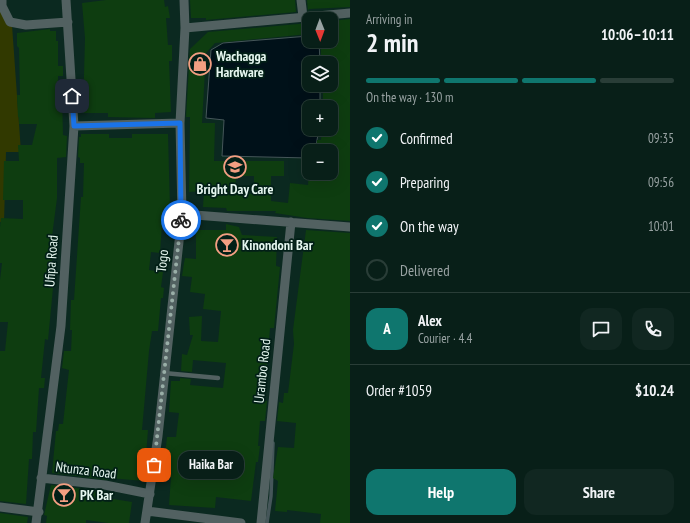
<!DOCTYPE html>
<meta charset="utf-8">
<style>
:root{--surface:#081f18;--page:#112721;--text:#f1f3f6;--muted:#98a2a2;--line:#293d37;--accent:#0f766e}
body{margin:0;font-family:"PT Sans Narrow",sans-serif;background:var(--page);color:var(--text);height:100vh;display:flex;flex-direction:column;font-size:15px;white-space:nowrap}
*{box-sizing:border-box;margin:0}
p{font-size:13px;color:var(--muted)}
.icon{flex:none;width:22px;height:22px;fill:none;stroke:currentColor;stroke-width:2;stroke-linecap:round;stroke-linejoin:round}
.map{position:relative;flex:1;overflow:hidden}
.panel{display:flex;flex-direction:column;background:var(--surface);width:340px}
.panel>*{flex:none}
.needle{width:26px;rotate:179deg}
.buttons{position:absolute;left:302px;top:12px;display:grid;gap:8px}
.buttons a{display:grid;place-items:center;width:36px;height:36px;border-radius:8px;background:var(--surface);box-shadow:0 4px 16px #0002,0 0 0 1px var(--line);font-size:20px}
.pin{position:absolute;display:grid;place-items:center;width:34px;height:34px;color:#fff;margin:-17px;border-radius:8px;box-shadow:0 2px 6px #0006}
.courier{position:absolute;display:grid;place-items:center;width:40px;height:40px;margin:-20px;border:3px solid #1a73e8;border-radius:50%;background:#fff;color:#222;box-shadow:0 1px 5px #0007}
.bubble{position:absolute;height:28px;border-radius:12px;background:var(--surface);box-shadow:0 4px 16px #0002,0 0 0 1px var(--line);font-size:13px;font-weight:700;line-height:28px;text-align:center}
.overview em{font-style:normal;font-weight:700}
.overview div{display:flex;flex-direction:column-reverse}
.overview{display:flex;align-items:center;justify-content:space-between;height:68px;padding:0 16px}
h1{font-size:26px;font-weight:700;line-height:30px}
.bar{display:grid;grid-template-columns:repeat(4,1fr);gap:6px 4px;align-content:center;height:48px;padding:0 16px}
.bar i{height:5px;border-radius:3px;background:var(--line)}
.bar .on{background:var(--accent)}
.bar p{grid-column:span 4}
.line{display:flex;align-items:center;gap:10px;padding:0 16px;border-top:1px solid var(--line)}
.line div{flex:1}
.round{display:grid;place-items:center;flex:none;width:42px;height:42px;border-radius:12px;background:var(--page)}
ol{padding:0 16px;list-style:none}
li{display:flex;align-items:center;gap:12px;height:44px}
li p{margin-inline-start:auto}
li .icon{padding:4px;border-radius:50%;background:var(--accent);color:#fff;stroke-width:4}
li:last-child{color:var(--muted)}
li i{width:22px;height:22px;border:2px solid var(--line);border-radius:50%}
.primary-button{display:flex;gap:8px;margin-top:auto;padding:8px 16px}
.primary-button a{flex:1;height:46px;border-radius:12px;background:var(--accent);color:#fff;font-size:16px;font-weight:700;line-height:46px;text-align:center}
.primary-button a+a{background:var(--page);color:var(--text)}
main{display:flex;flex:1;min-height:0}
.map>svg:first-child{display:block}
</style>
<main>
<div class="map">
<svg width="350" height="523" viewBox="0 0 350 523">
<rect width="100%" height="100%" fill="#0b2920"/>
<path fill="#313900" d="M0,2L12,25L21,152H6L4,222H0Z"/>
<path fill="#001119" stroke="#455659" d="M309,36V41H319L320,63H309V85H320V107H309V129H319L315,151H309V158L222,156L224,120L206,118L211,50L223,43Z"/>
<g fill="none" stroke-linecap="round" stroke-linejoin="round">
<path stroke="#455659" stroke-width="3.5" d="M267,523L271,496L273,443"/>
</g>
<path fill="#0e3d10" fill-rule="evenodd" d="M106,0H164L165,7L168,6L170,18H166L168,45H172V61H169L171,112L155,113V118L108,117V113H83L85,38L82,3Z
M190,0H295L296,12L206,20V18H191Z
M307,0H350V7L309,9L308,11Z
M350,19V221L307,218L275,213L276,211H227L226,208L203,207L204,191L189,192L190,117H186L190,49L208,32L309,23V34L215,43L206,53L202,123H215L214,161H284V176H271V201L288,203L290,183L308,185L309,173H331V151H316L317,140H321L322,129H331V107H323V85H331V63H321V41H331V21ZM236,176H254V194L235,193Z
M50,29V31H56V41H58V66H63V76H58V98L62,97L63,135L67,136L66,157L57,158V198L50,252H53L49,287L53,288L48,340L45,339L41,378H45L44,388H39L36,432H33L32,459H29L26,504L0,501V351H5L8,322H0V280L2,263H0V227L1,218L23,219V200H3L4,161H19L18,145H32L37,124H19V117H18L17,95H20L19,48L17,46V33Z
M81,134H109V138H132V134H168L170,209H163L160,253L151,252L149,270L163,272L161,287L164,288L163,298H161L158,331H152L149,351L142,430H148L144,481L109,478L108,480L52,473L56,431H58L59,424H63L69,370L62,368L64,351H71L72,330H70L71,300H74L81,197H83L84,163H80V158L78,157L79,137H81Z
M226,224L239,227L242,235L277,237L276,266L280,267L274,328H270L264,400L267,401L265,421H260L258,446H260L258,462H256L251,501L216,497L215,508L169,505L171,477L162,476L163,464H164L167,437H176L179,413L169,412L171,381H180V378L191,379L190,385L223,388L226,363L193,360L192,372L181,371L182,354L187,355L193,335H190L189,317L202,316L201,341L218,342L221,311L203,309L205,294L190,292L192,277L182,276L184,263L185,258L196,259V230H226Z
M306,230L350,233V523H320L321,514L287,510V512L275,511L278,481L273,478L278,447L294,448L296,423L277,421L279,402L283,403L284,393H288L294,344L293,330Z
M51,485L108,492L107,498L132,502L129,523H108L86,520V523H46L47,516L44,515Z
M0,513L28,517L27,523H0Z"/>
<g fill="none" stroke-linecap="round" stroke-linejoin="round">
<path stroke="#526161" stroke-width="4.5" d="M164,373L218,378"/>
<path stroke="#526161" stroke-width="9" d="M2,0V6L10,22L26,25L68,22
M301,0L303,17
M185,28L350,13
M74,126L180,123
M182,214L350,227
M41,478L105,485L150,494
M0,507L39,512
M147,511L241,523
M36,523L61,326L74,126L66,0
M145,523L158,436L182,214L180,123L185,28L184,0
M261,523L291,222"/>
</g>
<g fill="none" stroke-linecap="round" stroke-linejoin="round">
<path stroke="#99aea7" stroke-width="4" stroke-dasharray="0 7.2" d="M154,465L181,220"/>
<path stroke="#1a73e8" stroke-width="5" d="M72,96L74,126L180,123L181,220"/>
</g>
<defs>
<g id="shop-ring" transform="scale(1.15)"><circle r="9.5" fill="#021f17" stroke="#f39f82" stroke-width="1.5"/><path d="M-5-2.5h2.3a2.7 3.5 0 0 1 5.4 0H5L5.5 6h-11ZM-1.5-2.5h3a1.5 2.3 0 0 0-3 0Z" fill="#f39f82"/></g>
<g id="school-ring" transform="scale(1.15)"><circle r="9.5" fill="#021f17" stroke="#f39f82" stroke-width="1.5"/><path d="M0-5L7-2L0 1L-7-2ZM-4 1L0 2.5L4 1V4Q0 6-4 4Z" fill="#f39f82"/></g>
<g id="bar-ring" transform="scale(1.15)"><circle r="9.5" fill="#021f17" stroke="#f39f82" stroke-width="1.5"/><path d="M-6-5H6L.8 .8V4.5H3.5V6h-7V4.5H-.8V.8Z" fill="#f39f82"/></g>
</defs>
<g fill-rule="evenodd">
<use href="#shop-ring" x="200" y="64"/>
<use href="#school-ring" x="235" y="167"/>
<use href="#bar-ring" x="227" y="245"/>
<use href="#bar-ring" x="64" y="495"/>
</g>
<g text-anchor="middle" stroke-width="3.5" stroke-linejoin="round" paint-order="stroke">
<g font-size="14" font-weight="bold" fill="#e5f6ef" stroke="#021f17" text-anchor="start">
<text x="216" y="61">Wachagga<tspan x="216" dy="16">Hardware</tspan></text>
<text x="235" y="194" text-anchor="middle">Bright Day Care</text>
<text x="242" y="250">Kinondoni Bar</text>
<text x="80" y="500">PK Bar</text>
</g>
<g font-size="14" fill="#e5f6ef" stroke="#021f17">
<text transform="translate(51 261) rotate(-86)" y="5">Ufipa Road</text>
<text transform="translate(162 261) rotate(-84)" y="5">Togo</text>
<text transform="translate(262 371) rotate(-84)" y="5">Urambo Road</text>
<text transform="translate(86 470) rotate(7)" y="5">Ntunza Road</text>
</g>
</g>
</svg>
<div class="buttons">
<a><svg class="needle" viewBox="-14 -14 28 28"><path d="M0-13l5 13h-10z" fill="#e53935"/><path d="M0 13l5-13h-10z" fill="#98a2a2"/></svg></a>
<a><svg class="icon" aria-label="layers" viewBox="0 0 24 24"><path d="M12 4l9 5-9 5-9-5zM3 14l9 5 9-5"/></svg></a>
<a>+</a>
<a>−</a>
</div>
<div class="pin" style="left:154px;top:465px;background:#ea580c"><svg class="icon" aria-label="bag" viewBox="0 0 24 24"><path d="M5 8h14l-1 12H6zM9 8a3 3 0 0 1 6 0"/></svg></div>
<div class="pin" style="left:72px;top:96px;background:#1f2937"><svg class="icon" aria-label="home" viewBox="0 0 24 24"><path d="M3 11l9-7 9 7M6 9v11h12V9"/></svg></div>
<div class="courier" style="left:181px;top:220px"><svg class="icon" aria-label="bike" viewBox="0 0 24 24"><circle cx="6" cy="16" r="4"/><circle cx="18" cy="16" r="4"/><path d="M6 16l4-8h5l3 8M10 8l3 8H6M13 5h3"/></svg></div>
<div class="bubble" style="left:178px;top:451px;width:66px">Haika Bar</div>
</div>
<section class="panel">
<div class="overview"><div><h1>2 min</h1><p>Arriving in</p></div><em>10:06–10:11</em></div>
<div class="bar"><i class="on"></i><i class="on"></i><i class="on"></i><i></i><p>On the way · 130 m</p></div>
<ol>
<li><svg class="icon" aria-label="check" viewBox="0 0 24 24"><path d="M5 12l5 5 9-10"/></svg>Confirmed<p>09:35</p></li>
<li><svg class="icon" aria-label="check" viewBox="0 0 24 24"><path d="M5 12l5 5 9-10"/></svg>Preparing<p>09:56</p></li>
<li><svg class="icon" aria-label="check" viewBox="0 0 24 24"><path d="M5 12l5 5 9-10"/></svg>On the way<p>10:01</p></li>
<li><i></i>Delivered</li>
</ol>
<div class="line" style="height:72px"><b class="round" style="background:var(--accent);color:#fff">A</b><div><b>Alex</b><p>Courier · 4.4</p></div><a class="round"><svg class="icon" aria-label="chat" viewBox="0 0 24 24"><path d="M4 5h16v11H9l-5 4z"/></svg></a><a class="round"><svg class="icon" aria-label="phone" viewBox="0 0 24 24"><path d="M5 4h4l2 5-3 2q2 4 5 5l2-3 5 2v4C11 20 4 13 5 4z"/></svg></a></div>
<div class="line" style="height:52px"><div>Order #1059</div><b>$10.24</b></div>
<div class="primary-button"><a>Help</a><a>Share</a></div>
</section>
</main>
